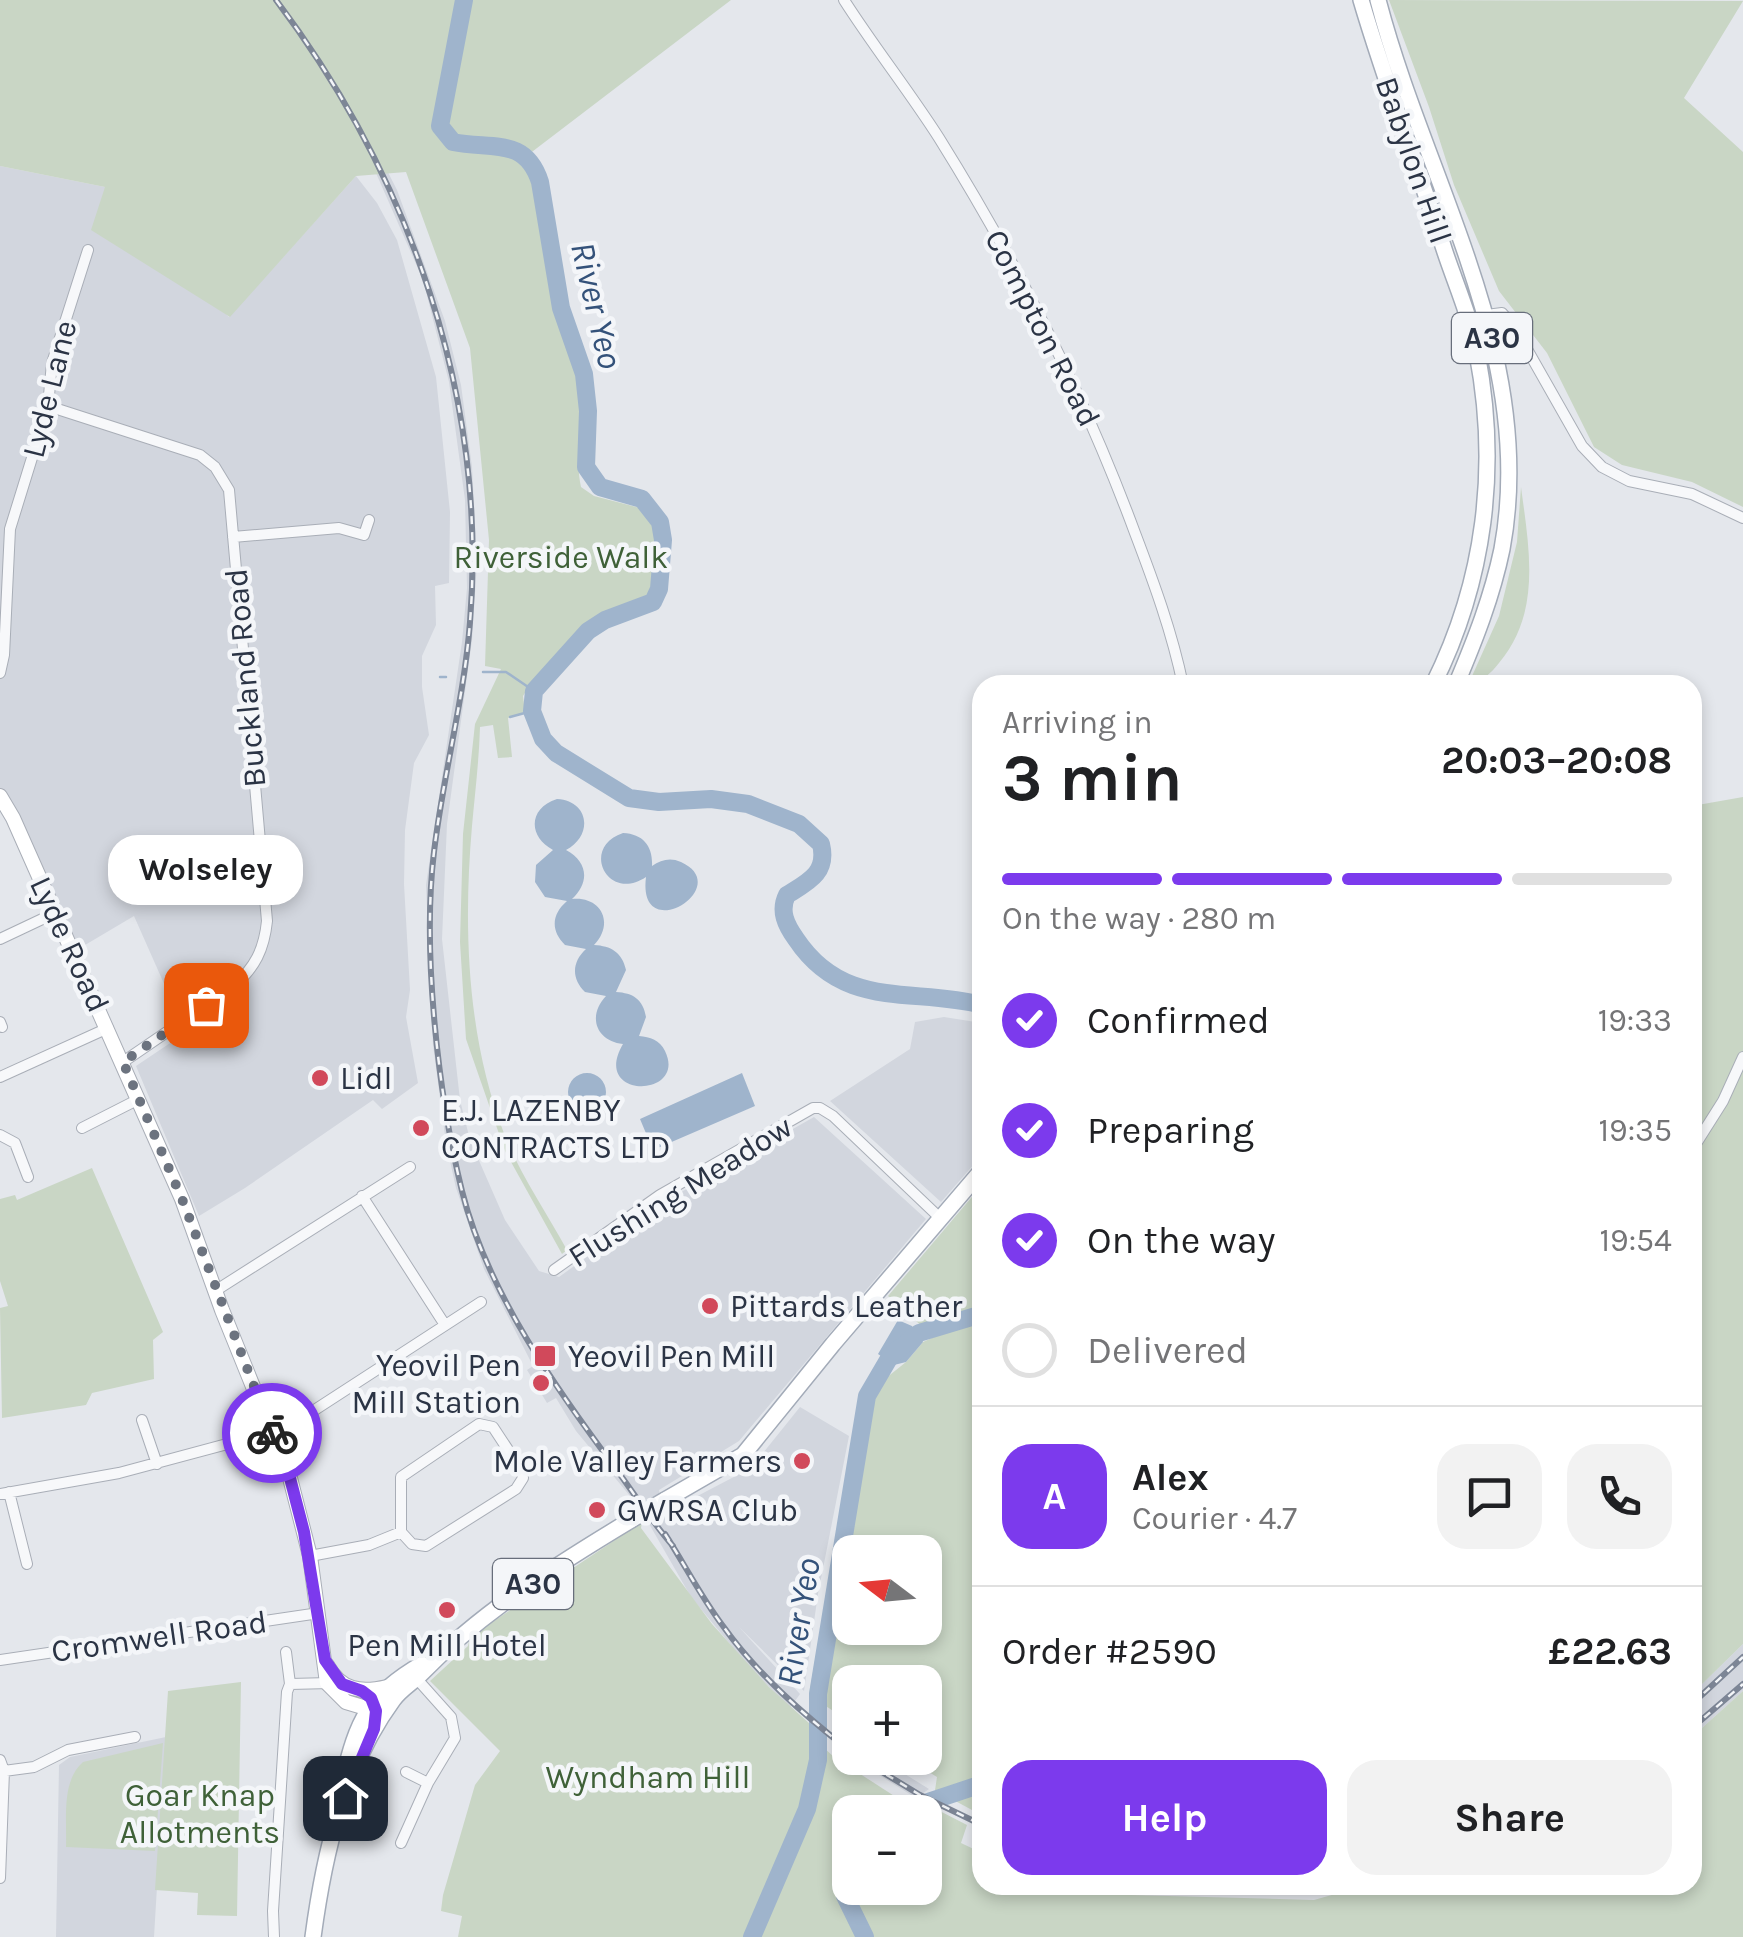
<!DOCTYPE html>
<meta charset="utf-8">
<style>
:root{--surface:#fff;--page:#f2f2f2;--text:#202124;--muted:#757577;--line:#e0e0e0;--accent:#7c3aed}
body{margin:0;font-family:Karla,sans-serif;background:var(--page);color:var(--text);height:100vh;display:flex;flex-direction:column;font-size:38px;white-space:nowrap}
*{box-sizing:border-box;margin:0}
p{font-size:32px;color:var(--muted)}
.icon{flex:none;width:55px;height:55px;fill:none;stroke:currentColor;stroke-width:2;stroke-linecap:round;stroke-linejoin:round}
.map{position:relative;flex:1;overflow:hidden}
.details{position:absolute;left:972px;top:675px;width:730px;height:1220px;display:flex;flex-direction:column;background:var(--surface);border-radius:30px;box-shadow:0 5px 15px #0003}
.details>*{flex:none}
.needle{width:65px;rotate:286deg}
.tools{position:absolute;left:832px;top:1535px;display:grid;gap:20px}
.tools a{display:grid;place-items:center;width:110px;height:110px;border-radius:20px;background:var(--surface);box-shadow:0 5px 15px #0003;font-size:50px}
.pin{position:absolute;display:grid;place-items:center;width:85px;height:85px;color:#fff;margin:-42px;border-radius:20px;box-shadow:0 5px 15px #0006}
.courier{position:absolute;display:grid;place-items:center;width:100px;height:100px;margin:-50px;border:8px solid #7c3aed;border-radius:50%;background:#fff;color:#222;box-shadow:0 2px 12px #0007}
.bubble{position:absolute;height:70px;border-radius:30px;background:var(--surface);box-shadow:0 5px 15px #0003;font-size:32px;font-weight:700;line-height:70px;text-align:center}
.overview em{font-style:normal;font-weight:700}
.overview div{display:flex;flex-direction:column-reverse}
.overview{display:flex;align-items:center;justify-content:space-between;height:170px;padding:0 30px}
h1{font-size:65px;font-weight:700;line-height:75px}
.bar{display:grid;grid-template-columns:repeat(4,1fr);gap:15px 10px;align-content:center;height:120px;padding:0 30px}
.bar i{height:12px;border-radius:8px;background:var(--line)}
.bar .active{background:var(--accent)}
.bar p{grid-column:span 4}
.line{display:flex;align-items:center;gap:25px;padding:0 30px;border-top:2px solid var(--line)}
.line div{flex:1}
.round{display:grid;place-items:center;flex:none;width:105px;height:105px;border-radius:30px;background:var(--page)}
ol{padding:0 30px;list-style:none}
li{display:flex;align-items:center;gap:30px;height:110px}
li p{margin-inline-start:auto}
li .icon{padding:10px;border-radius:50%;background:var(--accent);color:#fff;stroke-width:4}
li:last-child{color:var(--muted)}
li i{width:55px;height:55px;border:5px solid var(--line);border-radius:50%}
.primary-button{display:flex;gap:20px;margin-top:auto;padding:20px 30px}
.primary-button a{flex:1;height:115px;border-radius:30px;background:var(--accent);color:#fff;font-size:40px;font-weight:700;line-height:115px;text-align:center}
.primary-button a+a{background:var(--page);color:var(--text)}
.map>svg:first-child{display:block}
</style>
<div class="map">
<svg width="1743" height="1937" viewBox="0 0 1743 1937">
<rect width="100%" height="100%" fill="#e4e7ec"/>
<path fill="#d2d6de" d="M361,119L397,190L445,321L461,385L472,467L477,563L472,640L447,824L442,939L460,1100L470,1140L505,1220L539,1271L559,1277L660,1204L814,1117L926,1219L739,1441L659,1490L663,1514L751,1468L800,1407L849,1436L818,1594L804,1691L739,1627L800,1694L790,1708L744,1661L691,1597L640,1508L576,1431L556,1398L547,1403L527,1370L533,1366L484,1269L456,1188L446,1143L433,1045L426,885L462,642L467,588L465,500L449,382L423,280L365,148Z
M0,166L105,187L229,317L356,176L377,203L397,240L436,377L450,512L449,583L435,586L436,625L422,656V687L429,735L414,763L405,830L404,884L410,990L406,1017L418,1083L382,1109L373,1100L245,1188L199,1216L136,1066L194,1027L177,1013L134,916L80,948L0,791Z
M944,1017L982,1023V1155L941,1202L830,1101L910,1049L915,1022Z
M1743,1644V1691L1693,1736V1693Z
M166,1737L154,1937H56L59,1765L70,1757Z
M852,1758H879L929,1789L916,1798Z"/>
<path fill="#c9d6c5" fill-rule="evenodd" d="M0,0H731L520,161C547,189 542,259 551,297C559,332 578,365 582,402C585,432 574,456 581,487L594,496L644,509C664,534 665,576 647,602L610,613L583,627L533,680L523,696L525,712L508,718L512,757L498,758L493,725L480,727C479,761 475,793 472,826C463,929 467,1039 505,1136C521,1176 547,1213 567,1250L562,1254L505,1151L466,1039L460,942L463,834L475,724L501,669L485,666L489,540L470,348L406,172L356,176L230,317L91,230L105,187L0,166Z
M1389,0L1743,1L1684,98L1743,152V507L1692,482L1622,465L1594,447L1547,353L1499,291L1454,185L1429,107Z
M1521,487C1529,548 1542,612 1499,663C1491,673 1481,683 1468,685L1499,616L1517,542Z
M1743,797V1644L1693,1693L1692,806Z
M92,1168L163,1332L153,1340L154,1379L92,1393L86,1405L2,1418L0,1308L8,1306L0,1281V1199L15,1195L17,1200Z
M982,1185V1804L976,1801L972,1810L935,1790L937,1777L906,1758H925V1682H850V1722L809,1695L860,1399L906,1362L923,1342L934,1337L888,1296ZM850,1552H925V1628H850Z
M642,1522L641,1528L712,1624L769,1687L810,1724L811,1736L834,1757L919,1812H850V1888H925V1812H920L930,1806L967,1825L961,1843L982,1853V1885H1077L1131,1895L1314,1900L1367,1885H1692L1693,1736L1743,1691V1937H458L462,1916L441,1911L443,1895L475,1785L500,1751L430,1681L468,1646L470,1637Z
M241,1682L237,1916L197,1915L198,1893L155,1890L168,1691Z
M163,1743L155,1851L66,1847C67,1819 61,1781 83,1762Z"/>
<path fill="#9fb4cc" d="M557,799C590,801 593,836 566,850C588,862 590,882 572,899C601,896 615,923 594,945C611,946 622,952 626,970L616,992C633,993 643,999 646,1017L639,1036C650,1037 660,1040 665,1051C688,1098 590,1100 623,1044C596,1041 587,1016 606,996L585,992C571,978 572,962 586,949L565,945C550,930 552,914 567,901L545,897L535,882L536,865L553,850C528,837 528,808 557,799Z
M623,833C644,834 653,847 652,866C661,860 670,857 681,862C736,887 637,948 646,877C607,903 580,847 623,833Z
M742,1073L755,1106L653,1150L640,1119Z
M568 1092a19 19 0 1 1 38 0a19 19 0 1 1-38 0Z
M898,1320L912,1326L923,1342L906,1362L894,1365L878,1354Z"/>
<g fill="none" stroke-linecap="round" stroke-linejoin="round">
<path stroke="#9fb4cc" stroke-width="2.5" d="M483,672H506L534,691
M440,677H446
M510,717L532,711"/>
<path stroke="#9fb4cc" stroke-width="18" d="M464,0L440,126L453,142C491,150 525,136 540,182L561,308L584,374L588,411L586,467L600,487L642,499L660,522L663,540L659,589L653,602L605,620L588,631L534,691L532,711L543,739L556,753L629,798L659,802L711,799L748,804L799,824L821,844C828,873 808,882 787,895C779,911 786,925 796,939C844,1011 913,987 982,1005
M898,1812L982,1784
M850,1856L845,1896L865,1937
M752,1937L807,1809L818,1760V1694L867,1396L891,1355L919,1333L982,1314"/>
<g stroke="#a9aeb7" stroke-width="12">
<path id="street" d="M844,0C874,47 909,91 939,138C1017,263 1084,395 1135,533C1154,583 1172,632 1183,685
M1479,316L1502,313L1515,328L1582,446L1602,467L1629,481L1692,494L1743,518
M48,406L200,455L215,467L229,490L267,921C264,950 255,967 234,986L123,1062
M233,537L339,528L364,535L369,520
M0,673L4,655L10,529L48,406L52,363L88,250
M0,939L55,913
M0,1022L2,1027
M0,1077L108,1028
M82,1128L139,1099
M0,1135L15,1143L28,1177
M1692,1150L1723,1101L1743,1057
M362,1196L445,1325
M554,1270L660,1195L813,1108H820L833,1116L940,1218
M215,1291L410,1167
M142,1420L157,1464
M273,1437L481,1302
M9,1492L27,1564
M0,1494L119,1473L272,1432
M310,1556L369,1545L401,1532V1477L479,1424L493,1427L522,1471L523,1478L516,1489L426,1546L412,1544L401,1532
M286,1652L290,1684
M0,1660L319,1613
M0,1760L4,1771L0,1878
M4,1771L34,1767L68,1750L135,1737
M406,1772L428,1783
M401,1843L428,1783L455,1738L451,1717L417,1679
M274,1937L273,1911L287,1692L290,1684L330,1683"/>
</g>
<g stroke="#a9aeb7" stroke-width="16">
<path id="secondary" d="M0,796L13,818L182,1199L222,1310L290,1478L310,1556L327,1683L346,1702L376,1711
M327,1665C341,1691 361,1693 387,1687"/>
</g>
<g stroke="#a3abb8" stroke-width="18">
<path id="primary" d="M1361,0C1386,85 1418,168 1445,252C1456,285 1471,319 1477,353C1499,467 1485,581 1433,685
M1378,0C1425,181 1538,355 1502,549C1492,597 1475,640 1456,685
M665,1500L743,1455L833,1344L982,1170
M343,1780C357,1721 368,1695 422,1664
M313,1937C324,1855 343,1768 393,1700C401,1689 412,1683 421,1674C481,1612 558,1564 631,1520"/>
</g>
<use href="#street" stroke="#f7f8fa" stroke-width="10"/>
<use href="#secondary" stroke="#fff" stroke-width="14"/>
<use href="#primary" stroke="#fff" stroke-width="15"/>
<g stroke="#7d8696" stroke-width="6">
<path id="rail" d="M276,0C410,178 488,398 470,622C464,700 443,775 434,852C422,951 438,1094 462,1191C487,1292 557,1390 619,1473C637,1498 653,1523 673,1546
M665,1534C685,1565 701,1597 723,1626C757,1674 804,1715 850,1751
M1692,1704L1743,1657
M1692,1728L1743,1684
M859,1758L920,1795L982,1825"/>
</g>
<use href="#rail" stroke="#f4f6f9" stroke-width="2.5" stroke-dasharray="8" stroke-linecap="butt"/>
<g stroke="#a3abb8" stroke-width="18" stroke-linecap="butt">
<path id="primary-bridge" d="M631,1520L665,1500"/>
</g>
<use href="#primary-bridge" stroke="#fff" stroke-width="15"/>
</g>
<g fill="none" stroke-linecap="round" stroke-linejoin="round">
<path stroke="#6c737f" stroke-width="10" stroke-dasharray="0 18" d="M206,1005L123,1062L182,1199L272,1433"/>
<path stroke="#7c3aed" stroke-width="12" d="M272,1433L290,1478L304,1532L325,1660L342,1684L362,1691L371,1698L376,1711L374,1729L345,1798"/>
</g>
<g fill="#d1495b" stroke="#f4f6f9" stroke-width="4">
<circle cx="320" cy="1078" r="10"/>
<circle cx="421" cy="1128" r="10"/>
<circle cx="710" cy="1306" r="10"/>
<rect x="533" y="1344" width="24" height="24" rx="5"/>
<circle cx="541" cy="1383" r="10"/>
<circle cx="802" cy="1461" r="10"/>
<circle cx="597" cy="1510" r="10"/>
<circle cx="447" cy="1610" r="10"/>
</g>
<g text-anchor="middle" stroke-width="9" stroke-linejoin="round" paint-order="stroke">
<g fill="#f4f6f9" stroke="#676e7b" stroke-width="2.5">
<rect x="1452" y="313" width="80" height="50" rx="8"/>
<rect x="493" y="1559" width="80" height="50" rx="8"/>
</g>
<g font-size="30" font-weight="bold" fill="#2b3445">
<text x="1492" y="348">A30</text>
<text x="533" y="1594">A30</text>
</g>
<g font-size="32" fill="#2b3445" stroke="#f4f6f9">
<text transform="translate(1414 160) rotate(71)" y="11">Babylon Hill</text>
<text transform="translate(1043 328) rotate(63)" y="11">Compton Road</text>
<text transform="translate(49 389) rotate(-76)" y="11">Lyde Lane</text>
<text transform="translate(245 678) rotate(-95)" y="11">Buckland Road</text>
<text transform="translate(70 944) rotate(65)" y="11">Lyde Road</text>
<text transform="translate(680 1191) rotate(-32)" y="11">Flushing Meadow</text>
<text transform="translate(159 1636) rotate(-8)" y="11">Cromwell Road</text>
</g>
<g font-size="32" fill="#3f6138" stroke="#f4f6f9">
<text x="561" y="568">Riverside Walk</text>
<text x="648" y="1788">Wyndham Hill</text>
<text x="200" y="1806">Goar Knap<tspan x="200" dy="37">Allotments</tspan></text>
</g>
<g font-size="32" fill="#2b3445" stroke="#f4f6f9" text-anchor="start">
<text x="340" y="1089">Lidl</text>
<text x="441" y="1121">E.J. LAZENBY<tspan x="441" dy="37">CONTRACTS LTD</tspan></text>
<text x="730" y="1317">Pittards Leather</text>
<text x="568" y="1367">Yeovil Pen Mill</text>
<text x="521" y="1376" text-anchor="end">Yeovil Pen<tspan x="521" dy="37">Mill Station</tspan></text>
<text x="782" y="1472" text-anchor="end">Mole Valley Farmers</text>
<text x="617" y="1521">GWRSA Club</text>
<text x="447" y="1656" text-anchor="middle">Pen Mill Hotel</text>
</g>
<g font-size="35" font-style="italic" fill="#34527a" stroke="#f4f6f9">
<text transform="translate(597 305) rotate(77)" y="12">River Yeo</text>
<text transform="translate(798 1622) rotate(-81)" y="12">River Yeo</text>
</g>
</g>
</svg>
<div class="tools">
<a><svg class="needle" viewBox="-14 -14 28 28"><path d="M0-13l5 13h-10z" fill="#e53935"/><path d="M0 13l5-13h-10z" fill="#757577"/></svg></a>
<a>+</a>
<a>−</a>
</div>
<div class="pin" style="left:206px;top:1005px;background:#ea580c"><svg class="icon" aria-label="bag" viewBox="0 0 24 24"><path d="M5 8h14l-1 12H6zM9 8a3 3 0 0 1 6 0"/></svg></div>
<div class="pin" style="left:345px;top:1798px;background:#1f2937"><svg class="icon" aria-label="home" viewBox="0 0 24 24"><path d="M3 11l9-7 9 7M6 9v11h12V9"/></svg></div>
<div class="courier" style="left:272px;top:1433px"><svg class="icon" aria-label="bike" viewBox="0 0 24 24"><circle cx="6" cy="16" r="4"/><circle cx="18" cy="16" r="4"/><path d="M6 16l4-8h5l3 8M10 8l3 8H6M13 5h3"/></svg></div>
<div class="bubble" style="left:108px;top:835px;width:195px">Wolseley</div>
<section class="details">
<div class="overview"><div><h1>3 min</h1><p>Arriving in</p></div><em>20:03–20:08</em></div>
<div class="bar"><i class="active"></i><i class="active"></i><i class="active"></i><i></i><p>On the way · 280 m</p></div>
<ol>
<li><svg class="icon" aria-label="check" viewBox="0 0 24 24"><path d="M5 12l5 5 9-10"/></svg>Confirmed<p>19:33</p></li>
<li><svg class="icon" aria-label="check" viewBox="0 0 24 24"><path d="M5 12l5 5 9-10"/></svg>Preparing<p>19:35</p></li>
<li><svg class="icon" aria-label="check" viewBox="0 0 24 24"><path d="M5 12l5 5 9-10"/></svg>On the way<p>19:54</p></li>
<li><i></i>Delivered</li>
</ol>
<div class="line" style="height:180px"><b class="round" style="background:var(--accent);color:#fff">A</b><div><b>Alex</b><p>Courier · 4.7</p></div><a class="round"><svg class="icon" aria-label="chat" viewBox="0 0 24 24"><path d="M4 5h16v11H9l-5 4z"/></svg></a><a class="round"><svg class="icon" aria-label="phone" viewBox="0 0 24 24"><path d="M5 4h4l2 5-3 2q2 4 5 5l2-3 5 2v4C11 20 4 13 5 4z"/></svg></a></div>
<div class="line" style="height:130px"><div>Order #2590</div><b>£22.63</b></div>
<div class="primary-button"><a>Help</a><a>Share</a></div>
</section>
</div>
